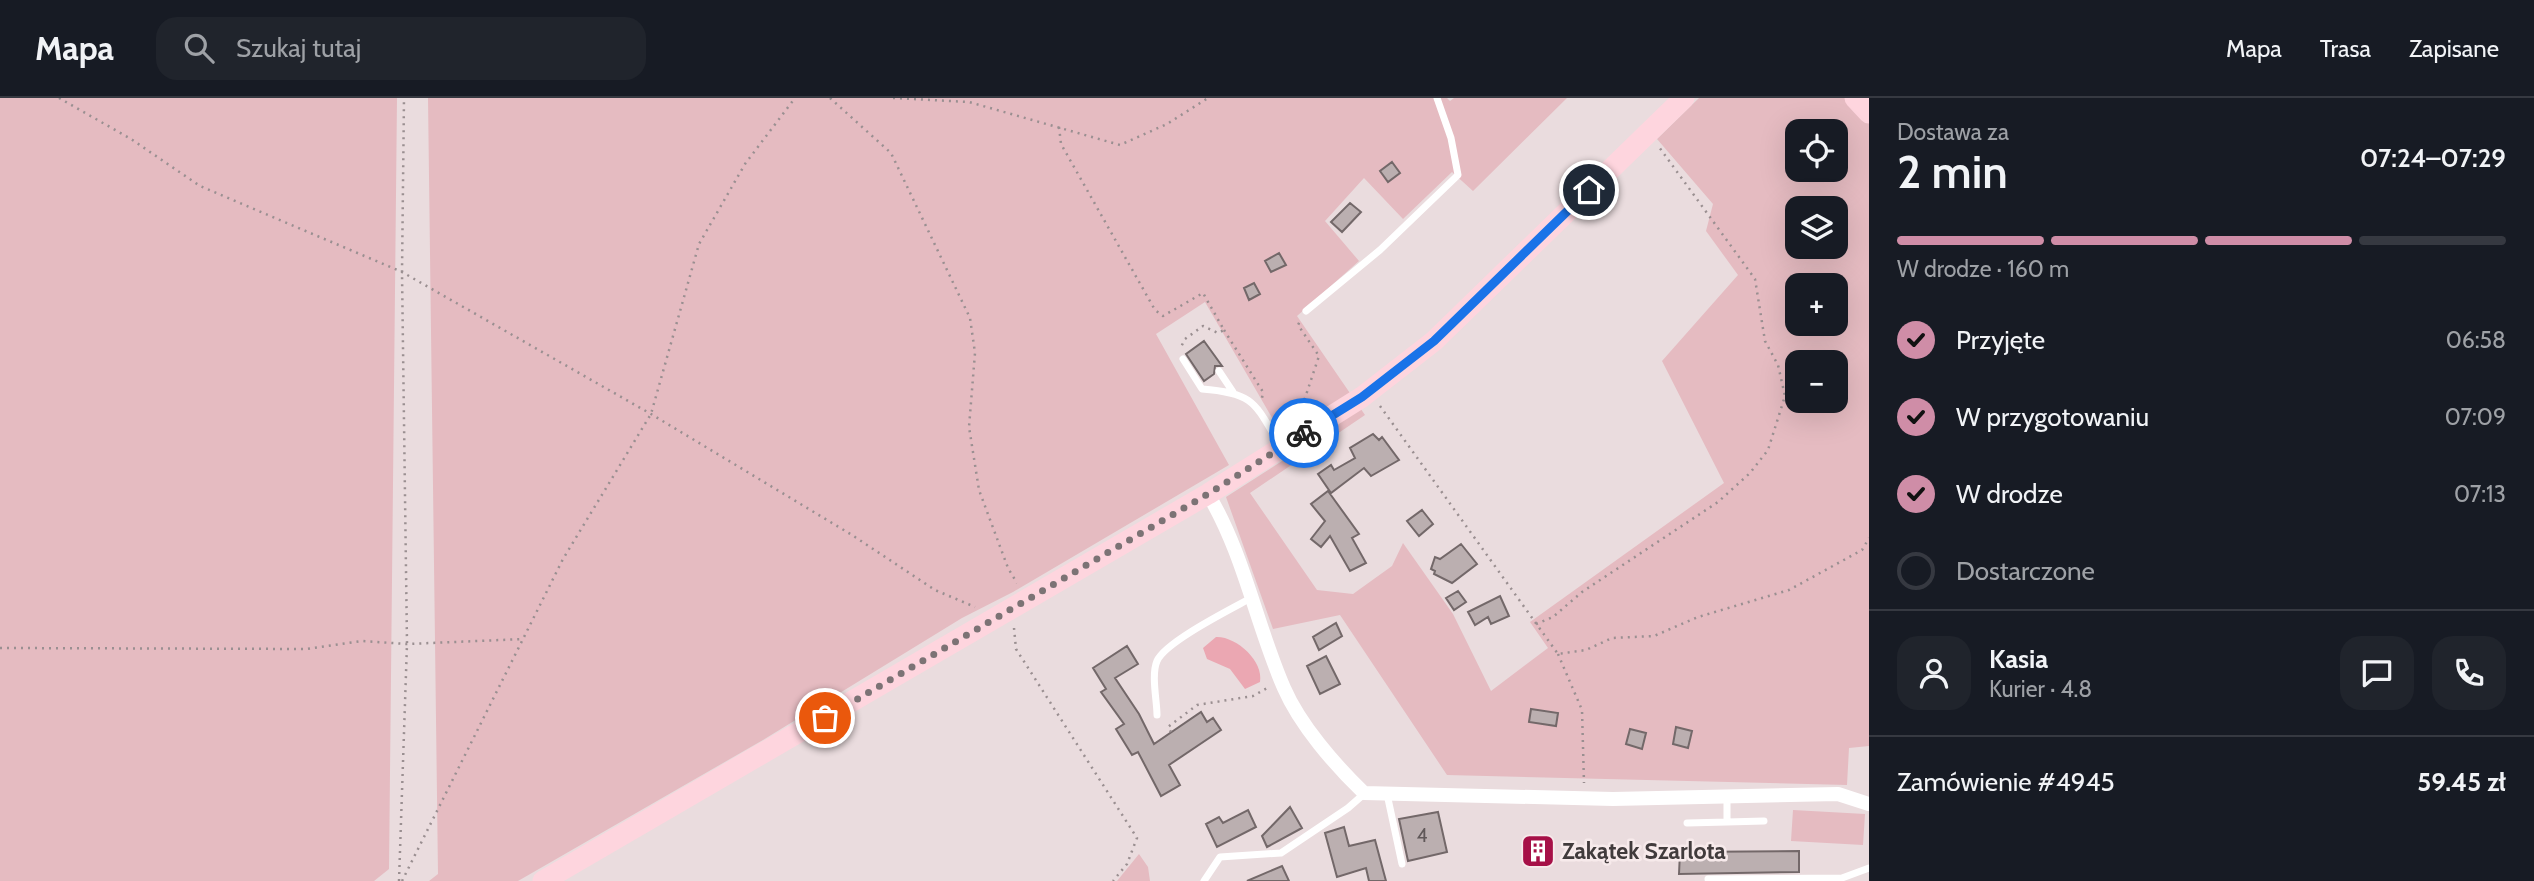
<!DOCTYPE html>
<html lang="pl">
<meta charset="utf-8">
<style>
:root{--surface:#171b24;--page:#20242c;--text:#f1f3f6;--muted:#9ea1a6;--line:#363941;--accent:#cf8da7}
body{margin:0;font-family:Cabin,sans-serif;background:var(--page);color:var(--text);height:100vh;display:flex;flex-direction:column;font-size:26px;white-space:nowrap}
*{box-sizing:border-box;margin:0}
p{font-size:23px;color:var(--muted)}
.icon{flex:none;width:38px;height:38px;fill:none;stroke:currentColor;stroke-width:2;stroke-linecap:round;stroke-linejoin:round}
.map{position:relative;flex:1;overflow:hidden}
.panel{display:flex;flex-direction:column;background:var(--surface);width:665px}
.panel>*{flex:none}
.tools{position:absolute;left:1785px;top:21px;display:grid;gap:14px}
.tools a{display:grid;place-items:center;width:63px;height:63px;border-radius:14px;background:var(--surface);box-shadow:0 7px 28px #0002;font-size:35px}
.pin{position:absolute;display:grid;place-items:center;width:60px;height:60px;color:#fff;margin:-30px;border:4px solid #fff;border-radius:50%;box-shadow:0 2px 7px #0007}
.courier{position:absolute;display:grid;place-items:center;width:70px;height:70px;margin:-35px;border:5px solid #1a73e8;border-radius:50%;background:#fff;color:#222;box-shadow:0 2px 9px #0007}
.overview em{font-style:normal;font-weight:600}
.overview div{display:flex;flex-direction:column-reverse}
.overview{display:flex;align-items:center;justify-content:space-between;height:119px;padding:0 28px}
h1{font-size:46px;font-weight:600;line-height:52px}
.bar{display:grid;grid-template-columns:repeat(4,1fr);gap:10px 7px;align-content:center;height:84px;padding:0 28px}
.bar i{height:9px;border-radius:5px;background:var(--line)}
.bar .current{background:var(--accent)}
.bar p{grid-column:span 4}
.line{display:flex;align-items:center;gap:18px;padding:0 28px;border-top:2px solid var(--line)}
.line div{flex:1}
.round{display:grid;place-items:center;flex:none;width:74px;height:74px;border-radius:21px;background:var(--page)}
ol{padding:0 28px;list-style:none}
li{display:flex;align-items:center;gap:21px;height:77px}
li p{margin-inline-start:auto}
li .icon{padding:7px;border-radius:50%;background:var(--accent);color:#111;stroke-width:4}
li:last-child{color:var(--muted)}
li i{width:38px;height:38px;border:4px solid var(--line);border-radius:50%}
header{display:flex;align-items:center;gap:42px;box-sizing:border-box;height:98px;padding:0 35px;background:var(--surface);border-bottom:2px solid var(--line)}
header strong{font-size:33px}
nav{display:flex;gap:38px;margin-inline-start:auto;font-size:24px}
.search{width:490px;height:63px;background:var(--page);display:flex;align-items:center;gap:18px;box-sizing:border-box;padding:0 24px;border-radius:21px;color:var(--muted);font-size:26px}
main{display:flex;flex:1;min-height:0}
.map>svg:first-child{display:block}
</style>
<header>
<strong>Mapa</strong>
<div class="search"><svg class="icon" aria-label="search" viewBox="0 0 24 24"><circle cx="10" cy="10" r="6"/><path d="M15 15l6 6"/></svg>Szukaj tutaj</div>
<nav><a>Mapa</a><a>Trasa</a><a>Zapisane</a></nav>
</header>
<main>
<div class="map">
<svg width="1869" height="783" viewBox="0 0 1869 783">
<rect width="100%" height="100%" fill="#eadcde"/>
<path fill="#e5bbc1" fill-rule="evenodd" d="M0,0H397L389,771L374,783H0Z
M428,0H1447L1450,3L1454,0H1567L1473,93L1452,74L1403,121L1364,80L1325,123L1359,163L1297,218L1365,317L1250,395L1317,492L1353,496L1392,468L1403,445L1453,516L1491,593L1548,550L1530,524L1724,385L1662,263L1738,177L1706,133L1713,106L1657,41L1699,0H1869V648L1849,650L1847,687L1447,677L1340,517L1273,531L1226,399L1293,356L1205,204L1156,236L1229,367L1013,494L962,520L763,642L518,783H429L438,776ZM1797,33H1836V72H1797ZM1797,110H1836V149H1797ZM1797,187H1836V226H1797ZM1797,264H1836V303H1797Z
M1793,712L1865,716L1863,747L1791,743Z
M1139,756L1148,769L1150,783H1117Z"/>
<path fill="#eba7b2" d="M1216,539C1236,538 1264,563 1260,584L1245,591L1230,571L1207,561L1203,550Z"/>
<path fill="#bbafb0" stroke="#736869" stroke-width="2" d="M1392,64L1400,75L1388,84L1380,73Z
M1350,105L1361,114L1342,134L1331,124Z
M1279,155L1286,167L1271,174L1265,163Z
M1254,185L1260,196L1249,202L1244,190Z
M1204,243L1222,268H1215L1214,276L1204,283L1186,256Z
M1373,336L1379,342L1382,339L1399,362L1371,378L1364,370L1331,395L1318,376L1331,367L1334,372L1355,360L1350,350Z
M1328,393L1359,436L1352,440L1366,465L1350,473L1330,438L1321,449L1311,441L1325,423L1311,406Z
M1422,412L1433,426L1419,438L1407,423Z
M1461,446L1477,466L1452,485L1434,476L1435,473L1431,471L1435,459L1440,461Z
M1458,493L1466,504L1454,512L1446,500Z
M1500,498L1509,518L1491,526L1488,519L1475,527L1468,514Z
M1336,525L1342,538L1319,552L1313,539Z
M1127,548L1138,566L1115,580L1139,616L1154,646L1201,614L1207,624L1213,620L1221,632L1169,667L1180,687L1161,698L1138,654L1132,657L1116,631L1124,626L1101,594L1106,591L1093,570Z
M1326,558L1340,586L1320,596L1307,568Z
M1531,611L1558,615L1556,628L1529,624Z
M1676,629L1692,633L1688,650L1673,646Z
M1630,631L1646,635L1642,651L1626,646Z
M1290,709L1302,730L1267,749L1262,738Z
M1248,712L1256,729L1217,749L1206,726L1219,719L1223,725Z
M1438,714L1447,754L1408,763L1399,721Z
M1344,729L1349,748L1375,742L1386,783H1369L1366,770L1337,779L1325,735Z
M1547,746L1548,758L1529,760L1528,748Z
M1799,753V774L1679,776L1680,754Z
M1282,768L1289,783H1247Z"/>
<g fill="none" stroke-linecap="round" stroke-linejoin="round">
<path stroke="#9a8f91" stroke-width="2.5" stroke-dasharray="2 5" stroke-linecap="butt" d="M59,0L131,41L200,88L402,174L651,316L852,437L935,492L975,509
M830,0L891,55L970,220L975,255L969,329L979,392L1008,470L1017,485
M893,0L969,4L1120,47L1167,26L1208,0
M1059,29L1061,46L1155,212L1163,218L1203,195L1224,232L1218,235L1203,228L1185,241L1180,251
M1224,232L1263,294L1262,300
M1380,308L1558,556L1586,552L1612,540L1654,538L1698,519L1789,492L1862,452L1869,440
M1300,315L1319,258L1298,227L1300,223
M1536,526L1553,519L1582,494L1718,404L1750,375L1768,352L1785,298L1778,267L1765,243L1755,181L1659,49
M1014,530L1016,551L1137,740L1127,766L1113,783
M0,550L307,551L362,543L407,546L524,541
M1558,556L1582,612L1584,685
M1171,634L1168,629L1197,607L1253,598L1269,589
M399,783L407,546L402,174L404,0
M402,783L563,461L651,316L699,146L745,66L795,0"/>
<path stroke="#fff" stroke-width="7" d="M1306,213L1380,152L1458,77L1451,40L1437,0
M1183,261L1202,291C1256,295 1255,306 1281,349
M1219,273L1233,294
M1157,617C1157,603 1151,577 1157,563C1165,544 1231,511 1251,500
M1387,696L1402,766
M1727,699V724L1764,723
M1687,725L1727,724
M1708,781L1842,780L1869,770
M1204,783L1220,759L1281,755L1348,710L1364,696"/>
<path stroke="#fff" stroke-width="14" d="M1208,396C1244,456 1256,526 1284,590C1300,627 1335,667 1364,695L1613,701L1838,696L1869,706"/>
<path stroke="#fed5de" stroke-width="21" d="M1855,0L1869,15
M543,783L1208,396L1362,299L1434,243L1684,0"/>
</g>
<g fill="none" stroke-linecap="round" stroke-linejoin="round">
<path stroke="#7c7375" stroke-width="7" stroke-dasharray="0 12.6" d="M825,620L1208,396L1304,335"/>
<path stroke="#1a73e8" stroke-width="9" d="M1304,335L1362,299L1434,243L1589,92"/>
</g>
<defs>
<g id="building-square" transform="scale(1.75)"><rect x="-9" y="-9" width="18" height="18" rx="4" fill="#a61047" stroke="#f7eaeb"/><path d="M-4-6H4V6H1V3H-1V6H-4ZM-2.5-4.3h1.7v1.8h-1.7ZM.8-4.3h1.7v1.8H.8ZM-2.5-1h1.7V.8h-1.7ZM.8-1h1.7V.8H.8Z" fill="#fff"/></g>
</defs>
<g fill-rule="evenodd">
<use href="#building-square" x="1538" y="753"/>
</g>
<g text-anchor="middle" stroke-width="5" stroke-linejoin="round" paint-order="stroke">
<g font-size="19" fill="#605859">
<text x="1422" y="744">4</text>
</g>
<g font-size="23" font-weight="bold" fill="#413b3c" stroke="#f7eaeb" text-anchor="start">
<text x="1562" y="761">Zakątek Szarlota</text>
</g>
</g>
</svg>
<div class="tools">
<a><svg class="icon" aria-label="locate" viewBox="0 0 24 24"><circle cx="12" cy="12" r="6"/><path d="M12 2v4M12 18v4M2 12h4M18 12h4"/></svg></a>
<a><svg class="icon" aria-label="layers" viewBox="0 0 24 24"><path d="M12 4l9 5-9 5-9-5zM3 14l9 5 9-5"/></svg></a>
<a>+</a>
<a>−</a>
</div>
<div class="pin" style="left:825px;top:620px;background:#ea580c"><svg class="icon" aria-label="bag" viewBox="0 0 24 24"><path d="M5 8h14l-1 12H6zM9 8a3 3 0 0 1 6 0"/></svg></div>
<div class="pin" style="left:1589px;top:92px;background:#1f2937"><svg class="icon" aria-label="home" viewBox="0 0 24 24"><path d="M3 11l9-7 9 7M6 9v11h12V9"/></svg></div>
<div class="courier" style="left:1304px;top:335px"><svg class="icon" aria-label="bike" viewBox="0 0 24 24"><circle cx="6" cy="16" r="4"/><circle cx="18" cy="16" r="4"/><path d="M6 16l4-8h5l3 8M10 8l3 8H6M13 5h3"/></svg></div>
</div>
<section class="panel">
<div class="overview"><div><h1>2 min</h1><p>Dostawa za</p></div><em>07:24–07:29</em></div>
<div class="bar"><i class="current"></i><i class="current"></i><i class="current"></i><i></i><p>W drodze · 160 m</p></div>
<ol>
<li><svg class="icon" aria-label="check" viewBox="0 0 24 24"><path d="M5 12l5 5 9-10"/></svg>Przyjęte<p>06:58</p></li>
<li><svg class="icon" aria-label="check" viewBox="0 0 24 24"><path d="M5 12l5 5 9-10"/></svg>W przygotowaniu<p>07:09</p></li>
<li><svg class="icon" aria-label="check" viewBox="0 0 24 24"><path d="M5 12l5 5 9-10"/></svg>W drodze<p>07:13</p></li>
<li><i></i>Dostarczone</li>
</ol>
<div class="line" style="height:126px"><a class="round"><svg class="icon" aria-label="person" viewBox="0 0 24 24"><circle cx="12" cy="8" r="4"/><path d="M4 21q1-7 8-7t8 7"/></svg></a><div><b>Kasia</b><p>Kurier · 4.8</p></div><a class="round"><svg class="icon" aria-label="chat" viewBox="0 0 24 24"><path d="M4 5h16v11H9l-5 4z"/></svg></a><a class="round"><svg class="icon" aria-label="phone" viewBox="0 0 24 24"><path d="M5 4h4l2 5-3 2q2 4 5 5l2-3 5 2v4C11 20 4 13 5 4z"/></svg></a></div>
<div class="line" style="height:91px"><div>Zamówienie #4945</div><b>59.45 zł</b></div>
</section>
</main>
